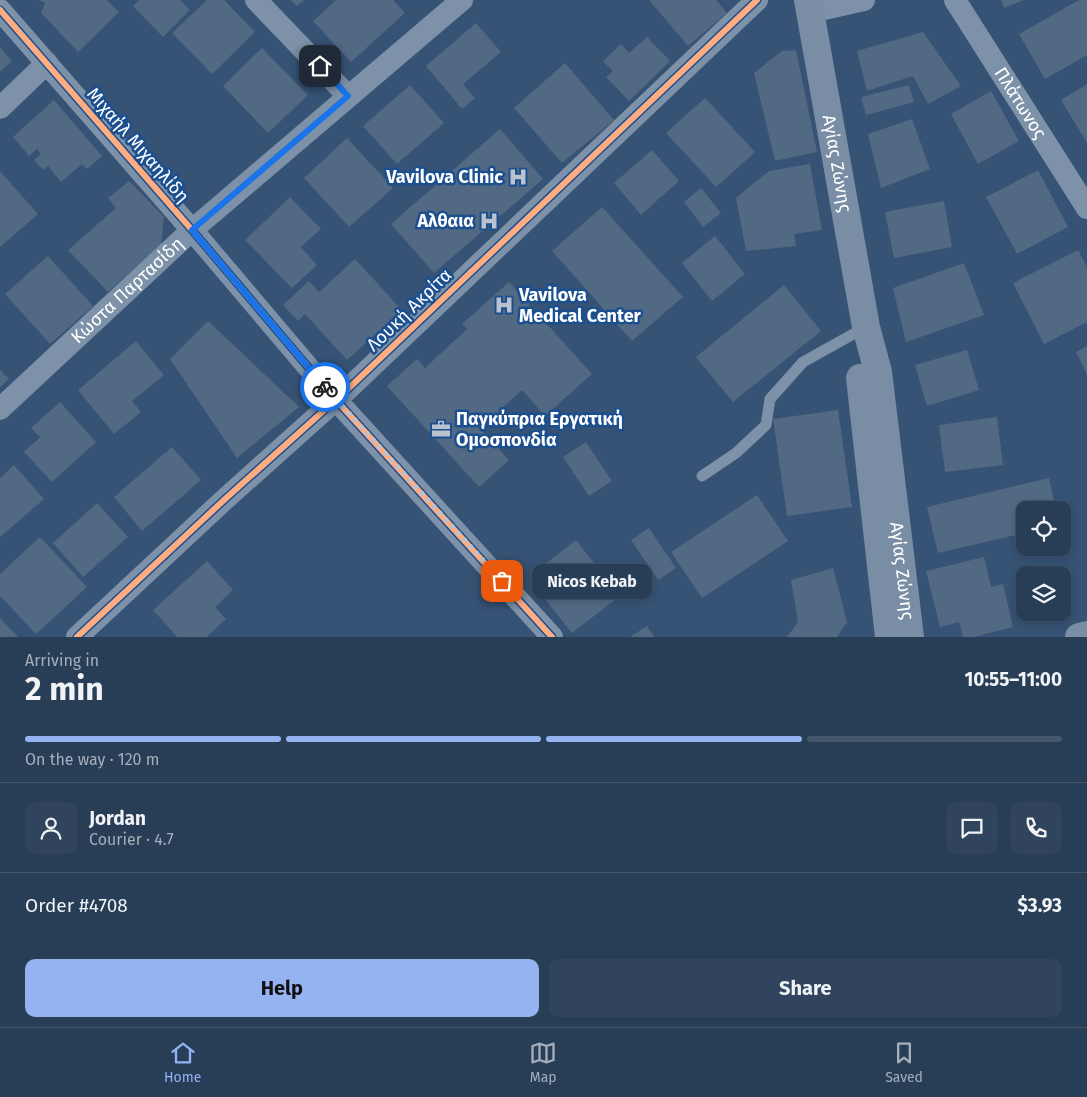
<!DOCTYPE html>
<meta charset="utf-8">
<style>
:root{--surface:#283e57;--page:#30455d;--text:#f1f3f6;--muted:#a5aeba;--line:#44576d;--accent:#95b2f1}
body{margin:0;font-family:"Fira Sans",sans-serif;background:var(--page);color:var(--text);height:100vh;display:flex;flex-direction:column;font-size:19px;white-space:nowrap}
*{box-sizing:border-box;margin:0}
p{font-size:16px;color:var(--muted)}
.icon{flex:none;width:28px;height:28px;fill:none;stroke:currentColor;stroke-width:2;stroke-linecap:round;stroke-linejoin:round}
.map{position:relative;height:637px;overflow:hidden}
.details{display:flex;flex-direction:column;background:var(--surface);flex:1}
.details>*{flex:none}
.buttons{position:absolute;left:1016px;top:501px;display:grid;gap:10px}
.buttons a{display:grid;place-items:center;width:55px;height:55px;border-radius:10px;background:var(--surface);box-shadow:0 2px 8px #0003,0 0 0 1px var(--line);font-size:25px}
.pin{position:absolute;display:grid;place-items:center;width:42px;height:42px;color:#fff;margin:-21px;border-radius:10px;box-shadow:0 2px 8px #0006}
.courier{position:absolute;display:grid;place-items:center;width:50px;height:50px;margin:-25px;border:4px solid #1a73e8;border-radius:50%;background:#fff;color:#222;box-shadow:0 1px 6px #0007}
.bubble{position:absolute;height:35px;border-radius:10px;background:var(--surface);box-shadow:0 2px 8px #0003,0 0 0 1px var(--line);font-size:16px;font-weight:700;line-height:35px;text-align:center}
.headline em{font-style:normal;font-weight:700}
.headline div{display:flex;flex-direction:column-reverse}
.headline{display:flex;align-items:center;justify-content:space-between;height:85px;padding:0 25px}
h1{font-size:32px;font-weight:700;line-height:38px}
.bar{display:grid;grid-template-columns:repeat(4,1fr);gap:8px 5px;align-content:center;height:60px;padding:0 25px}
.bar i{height:6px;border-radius:4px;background:var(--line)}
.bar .selected{background:var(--accent)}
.bar p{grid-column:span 4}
.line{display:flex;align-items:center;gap:12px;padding:0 25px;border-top:1px solid var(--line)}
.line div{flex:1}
.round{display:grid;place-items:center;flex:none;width:52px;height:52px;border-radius:10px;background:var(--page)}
.action{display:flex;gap:10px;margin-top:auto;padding:10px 25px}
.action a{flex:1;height:58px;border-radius:10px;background:var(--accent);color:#111;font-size:20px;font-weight:700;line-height:58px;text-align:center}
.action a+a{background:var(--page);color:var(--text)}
.menu{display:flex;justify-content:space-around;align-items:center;height:70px;border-top:1px solid var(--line);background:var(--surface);font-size:14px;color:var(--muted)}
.menu a{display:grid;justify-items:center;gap:2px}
.menu .selected{color:var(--accent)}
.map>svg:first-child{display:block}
</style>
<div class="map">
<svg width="1087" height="637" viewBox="0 0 1087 637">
<rect width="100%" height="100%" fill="#365274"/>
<path fill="#526984" d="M39,0H107L119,12L78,52L41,13L45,3Z
M139,0H180L190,10L163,37L133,6Z
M207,0H224L255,32L212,74L172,33Z
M291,0H304L297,6Z
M336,0H393L405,13L351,62L313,21Z
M649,0H716L727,13L688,46Z
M1001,0H1024L1004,8Z
M1079,0H1087V55L1045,79L1019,34Z
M476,23L501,52L463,84L475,98L462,109L426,66Z
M923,32L961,86L928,104L913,76L867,91L857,51Z
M647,37L670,61L629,101L606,77L613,71L603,61L621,44L629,53Z
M0,47L12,61L0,72Z
M262,48L308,95L268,133L223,86Z
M796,50L817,152L775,161L754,73L782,51Z
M565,63L614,120L562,163L514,108Z
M1087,84V143L1061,100Z
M410,85L444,123L397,164L363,126Z
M909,85L914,102L866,115L861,97Z
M991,91L1019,141L978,164L951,114Z
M705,98L755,152L716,187L666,133Z
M54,100L102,156L87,169L82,164L61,182L48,166L43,170L34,160L41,154L37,149L29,156L13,137Z
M912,119L930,169L881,188L868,134Z
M500,129L543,179L434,273L391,224Z
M347,138L393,188L349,227L304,178Z
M652,150L679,181L641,215L614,183Z
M810,164L822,230L794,234L796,246L746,251L736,198L769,171Z
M1038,170L1068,227L1017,254L986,197Z
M0,171L38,214L0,247Z
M129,181L164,217L161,245L108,292L68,250L116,208L108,198Z
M701,188L721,213L703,227L684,202Z
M290,197L321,229L301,247L317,265L292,288L245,240Z
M944,201L952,247L894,258L885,212Z
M602,207L683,297L632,341L552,251Z
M715,236L745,274L712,301L682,263Z
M1078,250L1087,267V322L1044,344L1013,283Z
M48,256L93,306L50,344L5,294Z
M355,259L402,310L347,360L305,314L298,321L283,305L309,281L319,292Z
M964,263L984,315L906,342L893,288Z
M509,282L592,374L545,416L522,390L480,428L509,460L479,487L387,386L417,359L425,368L467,329L462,324Z
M784,285L821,331L733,402L696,357Z
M208,321L299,407L237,458L170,359Z
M136,341L164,375L132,401L141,412L114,434L78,390Z
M1087,346V375L1076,352Z
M967,350L979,390L927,406L915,365Z
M0,370L9,379L0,387Z
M60,402L96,442L52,482L24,452L40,437L31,428Z
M838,410L852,507L787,516L773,419Z
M997,417L1003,465L945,472L939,425Z
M586,442L612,481L589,496L563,457Z
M172,447L201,480L142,531L114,497Z
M14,465L44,499L0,537V478Z
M1049,478L1056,510H1025V533L938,553L927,507Z
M757,495L788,541L702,598L671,552Z
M97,503L128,537L83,577L53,543Z
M649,528L676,568L658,580L631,540Z
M40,537L87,587L36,634L0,596V574Z
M576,540L620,596L572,633L544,598L553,592L536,571Z
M984,557L991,587L1003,584L1013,627L974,637H963L959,622L940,627L926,571Z
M207,561L233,590L215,607L226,619L207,637H177L153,610Z
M833,568L847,622L837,637H787L798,622L791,580Z
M0,618L18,637H0Z
M647,626L654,637H630Z"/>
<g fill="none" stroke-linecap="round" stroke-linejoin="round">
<path stroke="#7d92a8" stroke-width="11" d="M702,476L736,453L766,425L770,399L803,362L866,327"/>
<g stroke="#7d92a8" stroke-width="22">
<path d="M256,0L348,96"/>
<path id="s1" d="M955,0L1087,208"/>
<path d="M0,10L192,230L336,400L552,637"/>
<path d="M811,12L864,0"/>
<path d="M0,108L47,63"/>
<path id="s2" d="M0,409L192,230L462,0"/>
<path d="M77,637L224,500L349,388L757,0"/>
</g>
<g stroke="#798da4" stroke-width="28">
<path id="s3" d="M808,0L866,327L878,372L910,637"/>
<path d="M860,378L889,637"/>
<path d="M1079,637L1087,635"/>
</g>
<g stroke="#1b4f8f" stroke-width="9">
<path id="cycleway" d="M0,10L192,230L336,400L552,637
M77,637L224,500L349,388L757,0"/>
</g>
<use href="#cycleway" stroke="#ffac80" stroke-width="6"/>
</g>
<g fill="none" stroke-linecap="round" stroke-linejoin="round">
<path stroke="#b9c2ce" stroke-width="5" stroke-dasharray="0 9" d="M325,387L502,581"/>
<path stroke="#1a73e8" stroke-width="6" d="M320,66L348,96L192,230L325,387"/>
</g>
<defs>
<g id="hospital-bare" transform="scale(1.5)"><path d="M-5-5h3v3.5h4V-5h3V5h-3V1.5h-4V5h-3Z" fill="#b9c2ce" stroke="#1b4f8f" stroke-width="2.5" paint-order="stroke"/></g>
<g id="office-bare" transform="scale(1.5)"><path d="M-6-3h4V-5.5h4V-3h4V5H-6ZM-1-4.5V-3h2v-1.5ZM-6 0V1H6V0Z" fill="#b9c2ce" stroke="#1b4f8f" stroke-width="2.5" paint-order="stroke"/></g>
</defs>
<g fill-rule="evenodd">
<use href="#hospital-bare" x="518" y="177"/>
<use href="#hospital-bare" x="489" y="221"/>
<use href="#hospital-bare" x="504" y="305"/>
<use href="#office-bare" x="441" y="429"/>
</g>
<g text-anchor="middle" stroke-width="5" stroke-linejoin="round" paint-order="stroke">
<g font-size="18" fill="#fff" stroke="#1b4f8f">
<text dy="6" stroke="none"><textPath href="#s1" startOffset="122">Πλάτωνος</textPath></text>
<text transform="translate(138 145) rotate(49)" y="6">Μιχαήλ Μιχαηλίδη</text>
<text dy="6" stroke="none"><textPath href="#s3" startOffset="166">Αγίας Ζώνης</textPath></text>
<text dy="6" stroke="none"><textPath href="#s2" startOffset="174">Κώστα Παρτασίδη</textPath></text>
<text transform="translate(409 310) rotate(-44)" y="6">Λουκή Ακρίτα</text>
<text dy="6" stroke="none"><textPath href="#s3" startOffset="579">Αγίας Ζώνης</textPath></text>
</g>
<g font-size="18" font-weight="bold" fill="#fff" stroke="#1b4f8f" text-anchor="end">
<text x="503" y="183">Vavilova Clinic</text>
<text x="474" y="227">Αλθαια</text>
<text x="519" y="301" text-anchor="start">Vavilova<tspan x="519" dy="21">Medical Center</tspan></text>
<text x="456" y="425" text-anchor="start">Παγκύπρια Εργατική<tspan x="456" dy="21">Ομοσπονδία</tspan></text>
</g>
</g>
</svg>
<div class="buttons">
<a><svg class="icon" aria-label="locate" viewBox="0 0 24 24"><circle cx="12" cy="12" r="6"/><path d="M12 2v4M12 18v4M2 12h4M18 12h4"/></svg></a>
<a><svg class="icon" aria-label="layers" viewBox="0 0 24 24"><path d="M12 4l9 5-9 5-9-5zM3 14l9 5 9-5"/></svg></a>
</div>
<div class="pin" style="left:502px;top:581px;background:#ea580c"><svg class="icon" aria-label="bag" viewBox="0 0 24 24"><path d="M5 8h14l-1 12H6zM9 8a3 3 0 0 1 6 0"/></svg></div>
<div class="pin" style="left:320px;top:66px;background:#1f2937"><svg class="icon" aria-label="home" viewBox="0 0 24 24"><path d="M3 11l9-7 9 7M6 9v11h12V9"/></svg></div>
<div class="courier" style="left:325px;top:387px"><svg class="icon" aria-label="bike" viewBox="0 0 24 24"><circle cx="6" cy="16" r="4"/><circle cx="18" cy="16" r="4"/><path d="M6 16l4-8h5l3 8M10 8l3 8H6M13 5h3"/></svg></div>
<div class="bubble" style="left:532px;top:564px;width:120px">Nicos Kebab</div>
</div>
<section class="details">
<div class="headline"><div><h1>2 min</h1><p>Arriving in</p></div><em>10:55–11:00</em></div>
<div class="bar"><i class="selected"></i><i class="selected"></i><i class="selected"></i><i></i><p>On the way · 120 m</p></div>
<div class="line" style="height:90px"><a class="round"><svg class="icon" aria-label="person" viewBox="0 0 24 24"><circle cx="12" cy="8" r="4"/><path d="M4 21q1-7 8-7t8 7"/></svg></a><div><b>Jordan</b><p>Courier · 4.7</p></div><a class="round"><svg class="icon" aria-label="chat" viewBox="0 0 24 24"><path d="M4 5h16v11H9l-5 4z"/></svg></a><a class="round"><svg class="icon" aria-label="phone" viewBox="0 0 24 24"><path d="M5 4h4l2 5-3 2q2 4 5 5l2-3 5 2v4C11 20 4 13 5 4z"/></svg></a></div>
<div class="line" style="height:65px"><div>Order #4708</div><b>$3.93</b></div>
<div class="action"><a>Help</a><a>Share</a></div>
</section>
<nav class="menu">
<a class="selected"><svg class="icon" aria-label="home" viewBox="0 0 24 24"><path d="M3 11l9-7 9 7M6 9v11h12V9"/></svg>Home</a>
<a><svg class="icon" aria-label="map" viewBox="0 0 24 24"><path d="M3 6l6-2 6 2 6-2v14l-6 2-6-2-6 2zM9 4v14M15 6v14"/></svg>Map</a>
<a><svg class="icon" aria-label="saved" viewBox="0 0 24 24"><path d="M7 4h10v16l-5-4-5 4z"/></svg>Saved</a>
</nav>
